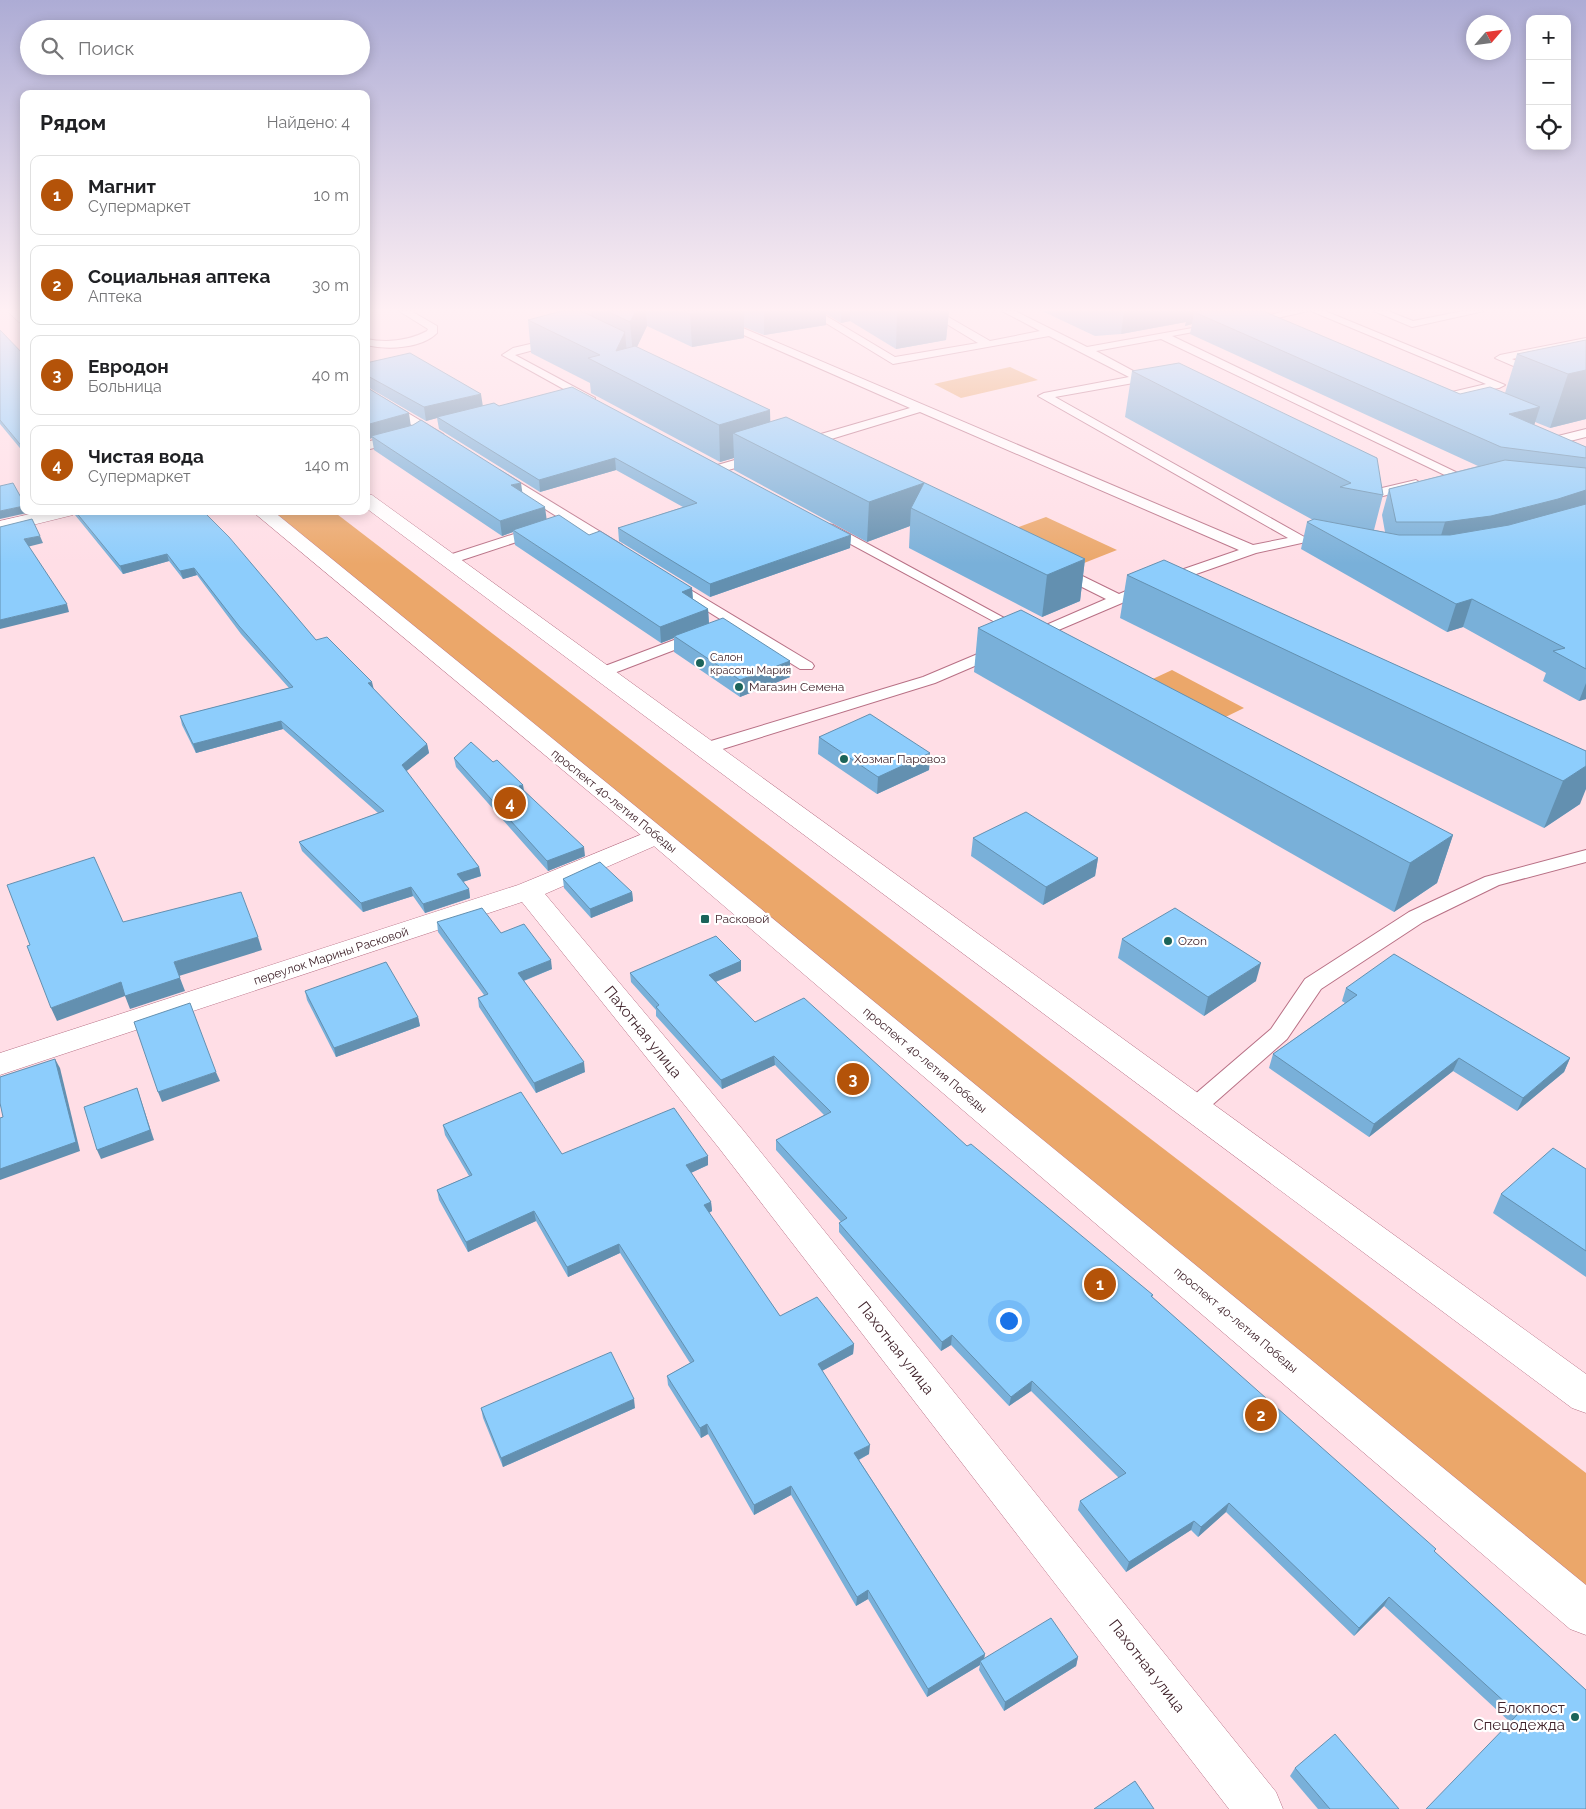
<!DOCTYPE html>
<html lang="ru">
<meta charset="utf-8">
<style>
:root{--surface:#fff;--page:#f6f6f6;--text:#202124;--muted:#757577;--line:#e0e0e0;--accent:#b45309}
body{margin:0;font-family:Raleway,sans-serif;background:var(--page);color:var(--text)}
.controls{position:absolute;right:15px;top:15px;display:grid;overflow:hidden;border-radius:10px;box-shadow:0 2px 12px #0003}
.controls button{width:45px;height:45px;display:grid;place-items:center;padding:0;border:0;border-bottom:1px solid var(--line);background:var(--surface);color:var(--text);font:25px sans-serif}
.compass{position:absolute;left:1466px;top:15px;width:45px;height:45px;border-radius:50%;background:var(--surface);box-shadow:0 2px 12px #0003;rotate:62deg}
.you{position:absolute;left:1008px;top:1320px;width:18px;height:18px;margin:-12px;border:4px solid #fff;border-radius:50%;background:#1a73e8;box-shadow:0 0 0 8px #1a73e833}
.badge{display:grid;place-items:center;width:32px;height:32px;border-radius:50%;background:var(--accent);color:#fff;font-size:16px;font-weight:700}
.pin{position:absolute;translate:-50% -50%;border:2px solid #fff;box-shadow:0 1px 5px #0006}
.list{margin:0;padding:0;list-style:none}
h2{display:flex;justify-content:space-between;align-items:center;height:65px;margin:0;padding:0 20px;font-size:21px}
h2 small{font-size:16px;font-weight:400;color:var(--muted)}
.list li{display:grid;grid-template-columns:32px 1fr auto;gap:15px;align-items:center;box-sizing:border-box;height:80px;margin:0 10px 10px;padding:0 10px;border:1px solid var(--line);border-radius:10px}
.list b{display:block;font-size:19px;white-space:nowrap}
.list p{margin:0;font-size:16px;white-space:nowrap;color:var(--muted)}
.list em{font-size:16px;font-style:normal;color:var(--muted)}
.icon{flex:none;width:28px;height:28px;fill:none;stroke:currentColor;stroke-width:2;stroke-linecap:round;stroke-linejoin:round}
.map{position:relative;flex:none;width:1586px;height:1809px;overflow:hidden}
.search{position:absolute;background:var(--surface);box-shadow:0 2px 12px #0003;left:20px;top:20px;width:350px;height:55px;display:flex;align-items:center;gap:12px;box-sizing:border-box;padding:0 18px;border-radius:28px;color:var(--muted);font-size:19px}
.panel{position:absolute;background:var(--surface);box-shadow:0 2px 12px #0003;left:20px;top:90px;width:350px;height:425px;border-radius:10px}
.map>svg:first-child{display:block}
.green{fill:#eba76a}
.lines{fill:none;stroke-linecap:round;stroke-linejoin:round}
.lane-casing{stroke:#b87085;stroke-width:2}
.street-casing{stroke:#b87085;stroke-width:1}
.secondary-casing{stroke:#b87085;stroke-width:1}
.lane{fill:#fff;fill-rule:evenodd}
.street{fill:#fff;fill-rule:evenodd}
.secondary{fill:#fff;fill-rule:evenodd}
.wall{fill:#79b0d9}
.shaded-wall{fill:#6390b0}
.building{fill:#8dcdfc;stroke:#6390b0}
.poi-dot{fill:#1b645a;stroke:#fff;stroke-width:2}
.labels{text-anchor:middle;stroke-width:4.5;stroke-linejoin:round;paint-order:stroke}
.far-poi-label{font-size:11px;fill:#41242c;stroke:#fff;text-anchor:start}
.poi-label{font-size:12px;fill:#41242c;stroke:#fff;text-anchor:start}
.street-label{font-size:12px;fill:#41242c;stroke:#fff}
.near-street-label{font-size:15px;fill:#41242c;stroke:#fff}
.near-poi-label{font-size:15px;fill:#41242c;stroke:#fff;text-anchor:end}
</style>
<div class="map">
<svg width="1586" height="1809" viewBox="0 0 1586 1809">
<rect width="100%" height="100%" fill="#ffdee6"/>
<g class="green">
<polygon points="1010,367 1038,380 961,398 934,384"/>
<polygon points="272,511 333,511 1586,1473 1586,1597"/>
<polygon points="1046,517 1117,550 1079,565 1008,531"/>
<polygon points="1172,670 1244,708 1201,729 1129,690"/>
</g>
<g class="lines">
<defs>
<g id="lane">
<path d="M399,311H411L437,326V333C421,349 387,350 366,345V339C387,343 408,341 427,331L428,329Z"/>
<polygon points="689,311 703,311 1253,545 1288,538 1038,396 1044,393 1129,377 1049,336 893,364 806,311 818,311 895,357 978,343 925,311 938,311 990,341 1040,331 1002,311 1015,311 1087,347 1220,323 1220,327 1172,336 1462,475 1461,478 1451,478 1161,339 1096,351 1150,380 1144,383 1139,382 1055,397 1308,539 1306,542 1256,553 1162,586 1028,643 1023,641 1021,636 821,528 828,524 833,525 1030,632 1106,599 1054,573 1052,570 1054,567 1064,567 1119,594 1152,580 1239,550 920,412 805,447 797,447 795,444 797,441 910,408"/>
<polygon points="1284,311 1308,311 1273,319 1268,316"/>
<polygon points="1311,311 1325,311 1505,385 1499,388 1452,396 1452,392 1486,384"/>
<polygon points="1374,311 1388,311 1413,321 1463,311 1484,311 1412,327"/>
<polygon points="556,338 560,339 560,343 515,355 595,398 595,402 587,402 502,355 513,348"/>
<polygon points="1586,338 1586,344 1512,359 1543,372 1545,374 1539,377 1495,358 1500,355"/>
<polygon points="366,388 443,434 445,437 439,441 435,440 366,396"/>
<polygon points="1586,429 1586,437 1562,443 1556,439 1558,436"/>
<polygon points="398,434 404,438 402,441 366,450 366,442"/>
<polygon points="759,453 765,457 763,460 718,473 712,469 714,466"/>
<polygon points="499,470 622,545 624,548 622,551 612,551 494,477 493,474 494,471"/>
<polygon points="1416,480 1422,484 1421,487 1370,499 1363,495 1365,492"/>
<polygon points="539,526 546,530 544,533 456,562 446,562 444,559 446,556"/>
<polygon points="669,577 812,663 814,666 812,669 800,669 664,584 662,581"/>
<polygon points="698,631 706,636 703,639 609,675 603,677 595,672 597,669"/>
<polygon points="999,645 1005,647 1007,650 1005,653 935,683 713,752 701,752 698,748 701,744 923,677"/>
<polygon points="1586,850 1586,862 1499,885 1423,922 1321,989 1287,1039 1203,1113 1195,1116 1187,1113 1183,1107 1187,1101 1271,1029 1305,979 1409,912 1485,877"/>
</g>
<g id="street">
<polygon points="43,511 76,511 73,515 0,533 0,521"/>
<polygon points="657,828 666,831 670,836 666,841 545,894 743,1130 1276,1792 1283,1809 1229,1809 719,1148 522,902 0,1075 0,1053 518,885"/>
</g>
<g id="secondary">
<polygon points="7,311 23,311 24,323 19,322"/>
<polygon points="366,494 372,495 1586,1374 1586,1413 1572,1408 366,508"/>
<polygon points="252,511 273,511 666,831 1586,1585 1586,1635 1570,1629 648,841"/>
</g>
</defs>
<use href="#lane" class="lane-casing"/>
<use href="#street" class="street-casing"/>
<use href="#secondary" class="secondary-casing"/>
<use href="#lane" class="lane"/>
<use href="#street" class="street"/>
<use href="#secondary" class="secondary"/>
</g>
<g class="wall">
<polygon points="557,311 949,311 946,340 896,349 850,321 841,323 826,314 826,325 764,335 744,327 744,338 692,347 647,326 637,347 770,422 1085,559 1080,601 1042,617 909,548 910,526 867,542 734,470 734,458 720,462 591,393 590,383 531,353 528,320 559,312"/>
<polygon points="1042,311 1263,311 1460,394 1505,393 1517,354 1586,340 1586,419 1550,428 1535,422 1534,425 1586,447 1586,699 1579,701 1543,681 1546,673 1463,627 1447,632 1301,549 1307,522 1313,520 1125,417 1132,371 1383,495 1374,530 1385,532 1382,515 1389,489 1478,466 1190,334 1192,324 1185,326 1186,322 1121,334 1095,336"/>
<polygon points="0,330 24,355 24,453 0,424"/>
<polygon points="366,363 483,406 499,406 851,535 850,548 710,597 619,541 618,528 683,507 616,470 540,492 439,429 437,418 426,421 366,386"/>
<polygon points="366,387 411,426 522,492 546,519 589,535 692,588 693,599 708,609 709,623 790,661 790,677 740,697 674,652 674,638 661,643 515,545 513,532 502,536 374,450 372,438 366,440"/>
<polygon points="74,511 203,511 316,640 374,689 427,744 429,753 406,771 479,867 481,876 463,882 469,889 470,898 425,913 413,896 363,912 302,851 299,842 378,813 283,729 196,753 182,725 180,716 289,688 241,634 197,575 183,579 169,561 123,574 75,515"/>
<polygon points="1127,575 1586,751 1580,804 1544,828 1120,618"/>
<polygon points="978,628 1453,835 1437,883 1394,912 974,672"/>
<polygon points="819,737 930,753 929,770 877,794 818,754"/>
<polygon points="454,758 493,762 523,785 524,791 585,856 548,871 456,767"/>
<polygon points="973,838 1098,858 1095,876 1043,905 971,856"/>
<polygon points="563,879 632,892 633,901 591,918 564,888"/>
<polygon points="437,922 501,933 552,969 524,981 585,1072 536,1093 479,1007 478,998 484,995 438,932"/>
<polygon points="1122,939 1256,981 1204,1016 1118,958"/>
<polygon points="741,961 741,971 716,982 755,1022 967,1146 1153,1295 1152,1297 1434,1551 1586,1690 1510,1722 1384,1606 1354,1636 1226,1512 1198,1537 1191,1530 1126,1572 1078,1510 1080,1501 1119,1478 1031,1391 1009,1406 951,1345 941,1351 839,1232 839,1223 841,1222 776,1150 776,1140 824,1115 775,1065 722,1089 656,1016 656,1010 631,982 630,973"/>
<polygon points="1346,988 1570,1058 1564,1072 1517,1111 1453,1071 1369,1137 1269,1068 1273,1054 1345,1003 1342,1001"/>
<polygon points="305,991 418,1017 420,1026 336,1057 307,1000"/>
<polygon points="443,1125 562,1154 708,1165 691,1173 711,1202 712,1211 709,1213 780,1316 854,1344 853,1354 822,1371 869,1454 859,1460 985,1654 984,1659 1078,1657 1076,1666 1004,1711 979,1670 980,1665 927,1697 868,1599 856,1606 791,1495 754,1515 708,1434 701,1438 668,1385 667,1376 690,1363 620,1253 568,1277 536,1221 468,1252 439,1200 437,1190 469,1176 445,1135"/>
<polygon points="1586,1169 1586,1277 1493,1213 1501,1194"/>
<polygon points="481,1408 635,1408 503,1467 483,1418"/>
<polygon points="1295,1768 1399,1809 1318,1809 1290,1776"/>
</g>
<g class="shaded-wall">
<polygon points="608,311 646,311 647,326 633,355 630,322"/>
<polygon points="708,311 744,311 744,338 692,347 690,314"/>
<polygon points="764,311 826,311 826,325 764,335"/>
<polygon points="841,311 850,311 850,321 841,323"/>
<polygon points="897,311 949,311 946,340 896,349"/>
<polygon points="1124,311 1225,311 1194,312 1192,324 1185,326 1186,322 1121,334"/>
<polygon points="625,332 628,366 616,351"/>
<polygon points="1586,370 1586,419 1550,428 1568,374"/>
<polygon points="481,394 483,407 437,417 437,418 426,421 424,407"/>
<polygon points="1540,407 1532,432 1509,414"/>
<polygon points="770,410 771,447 733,433 734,458 720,462 719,425"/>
<polygon points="409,413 411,427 371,436 372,438 366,440 366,425"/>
<polygon points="615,458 616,470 540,492 539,480"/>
<polygon points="521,483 523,497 511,485"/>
<polygon points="924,483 911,508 910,526 867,542 869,502"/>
<polygon points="1586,490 1586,511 1437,549 1445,522"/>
<polygon points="24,506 24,511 27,511 27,513 0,519 0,511"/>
<polygon points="545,507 547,522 513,530 513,532 502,536 500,521"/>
<polygon points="851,535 850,548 710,597 710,584"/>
<polygon points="40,536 43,543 27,547 24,539"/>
<polygon points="167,554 169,561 123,574 120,566"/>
<polygon points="1085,559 1080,601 1042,617 1047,575"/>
<polygon points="194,568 197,575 183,579 180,571"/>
<polygon points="692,588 693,604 682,592"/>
<polygon points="1472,599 1463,627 1447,632 1456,604"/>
<polygon points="67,604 69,612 0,629 0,620"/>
<polygon points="708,609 709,625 674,636 674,638 661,643 660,627"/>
<polygon points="790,661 790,677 740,697 740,680"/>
<polygon points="372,682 374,690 368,683"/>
<polygon points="1586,683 1586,699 1579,701"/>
<polygon points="281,721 283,729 196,753 193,744"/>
<polygon points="427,744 429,753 403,774 402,765"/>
<polygon points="930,753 929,770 877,794 878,777"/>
<polygon points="1586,766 1586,789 1580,804 1544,828 1563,781"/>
<polygon points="523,785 524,794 519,786"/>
<polygon points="1453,835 1437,883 1394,912 1410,863"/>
<polygon points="584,847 585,856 548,871 547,861"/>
<polygon points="1098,858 1095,876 1043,905 1046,887"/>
<polygon points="479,867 481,876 459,883 457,874"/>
<polygon points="411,887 413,896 363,912 361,903"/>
<polygon points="469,889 470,898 425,913 423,904"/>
<polygon points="632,892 633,901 591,918 590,909"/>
<polygon points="258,937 262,950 179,976 174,962"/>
<polygon points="551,960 552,969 520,982 518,973"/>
<polygon points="741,961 741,971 710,984 709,975"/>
<polygon points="1261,963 1256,981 1204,1016 1208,997"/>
<polygon points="180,978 185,991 130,1009 125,996 57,1021 51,1008 121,982"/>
<polygon points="418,1017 420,1026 336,1057 334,1048"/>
<polygon points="774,1056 775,1065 722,1089 721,1080"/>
<polygon points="1459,1058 1453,1071 1369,1137 1374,1124"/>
<polygon points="1570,1058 1564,1072 1517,1111 1523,1098"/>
<polygon points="55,1059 60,1068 80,1151 0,1180 0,1169"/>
<polygon points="584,1062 585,1072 536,1093 534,1083"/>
<polygon points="216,1072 220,1081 162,1102 158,1092"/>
<polygon points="137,1088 154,1140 101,1159 97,1150"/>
<polygon points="708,1156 708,1165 686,1175 686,1165"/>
<polygon points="711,1202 712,1211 704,1215 704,1205"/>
<polygon points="534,1211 536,1221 468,1252 466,1242"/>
<polygon points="619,1244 620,1253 568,1277 567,1267"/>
<polygon points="952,1335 951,1345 941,1351 942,1342"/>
<polygon points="854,1344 853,1354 818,1373 818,1364"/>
<polygon points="1032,1381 1031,1391 1009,1406 1011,1397"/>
<polygon points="634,1399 635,1408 503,1467 501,1458"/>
<polygon points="707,1424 708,1434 701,1438 700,1428"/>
<polygon points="870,1445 869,1454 854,1462 854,1453"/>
<polygon points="791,1486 791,1495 754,1515 754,1505"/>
<polygon points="1229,1503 1226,1512 1198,1537 1201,1527"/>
<polygon points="1194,1521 1191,1530 1126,1572 1129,1562"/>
<polygon points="868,1590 868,1599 856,1606 857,1597"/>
<polygon points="1389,1597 1384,1606 1354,1636 1359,1628"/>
<polygon points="985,1654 983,1663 980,1661 980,1665 927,1697 928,1689"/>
<polygon points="1078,1657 1076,1666 1004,1711 1005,1702"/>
</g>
<g class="building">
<polygon points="562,311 581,311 625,332 616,351 635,346 770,410 719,425 588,358 600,355 528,320"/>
<polygon points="581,311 592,311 593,315 590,315"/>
<polygon points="607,311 636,311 630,322"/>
<polygon points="684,311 708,311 690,314"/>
<polygon points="1200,311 1263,311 1460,394 1490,387 1540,407 1509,414 1586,447 1586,458 1501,447 1194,312"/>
<polygon points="0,330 24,355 24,449 0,420"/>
<polygon points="1586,340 1586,370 1568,374 1517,354"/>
<polygon points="410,353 481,394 424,407 366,375 366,363"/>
<polygon points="1179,363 1377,458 1383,495 1340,487 1351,483 1132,371"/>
<polygon points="366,387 409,413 366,425"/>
<polygon points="572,387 851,535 710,584 618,528 697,503 615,458 539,480 437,417 494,403 499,406"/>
<polygon points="786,417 1085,559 1047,575 911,508 924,483 869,502 733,433"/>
<polygon points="421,420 521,483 511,485 545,507 500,521 371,436 413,425"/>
<polygon points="1505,460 1586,468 1586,490 1558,499 1491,516 1445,522 1396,522 1389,489"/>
<polygon points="13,483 24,503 24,506 0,511 0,486"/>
<polygon points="1586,504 1586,669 1553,651 1565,648 1472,599 1456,604 1307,522 1314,519 1399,535 1450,535 1509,525"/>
<polygon points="75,511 203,511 229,537 316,640 327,637 372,682 368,683 427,744 402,765 479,867 457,874 469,889 423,904 411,887 361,903 299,842 384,811 281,721 193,744 180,716 293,687 239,626 194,568 180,571 167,554 120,566"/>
<polygon points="559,515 589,535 600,531 692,588 682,592 708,609 660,627 513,530"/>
<polygon points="32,519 40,536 24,539 67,604 0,620 0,527"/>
<polygon points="1164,560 1586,751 1586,766 1563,781 1127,575"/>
<polygon points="1021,610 1453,835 1410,863 978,628"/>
<polygon points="723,618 790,661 740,680 674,636"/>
<polygon points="870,714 930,753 878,777 819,737"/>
<polygon points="471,742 493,762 497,760 523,785 519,786 584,847 547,861 454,758"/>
<polygon points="1026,812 1098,858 1046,887 973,838"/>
<polygon points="94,857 123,922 241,892 258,937 174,962 180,978 125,996 121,982 51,1008 27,946 30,945 7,885"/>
<polygon points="600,862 632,892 590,909 563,879"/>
<polygon points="482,908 501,933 524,924 551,960 518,973 584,1062 534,1083 478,998 488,994 437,922"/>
<polygon points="1175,908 1261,963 1208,997 1122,939"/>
<polygon points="716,936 741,961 709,975 755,1022 804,998 967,1146 971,1144 1153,1295 1151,1296 1436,1549 1434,1551 1586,1690 1586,1809 1426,1809 1518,1714 1389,1597 1359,1628 1229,1503 1201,1527 1194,1521 1129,1562 1080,1501 1126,1473 1032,1381 1011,1397 952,1335 942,1342 839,1223 847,1218 776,1140 831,1112 774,1056 721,1080 656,1007 659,1005 630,973"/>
<polygon points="1394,954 1570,1058 1523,1098 1459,1058 1374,1124 1273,1054 1357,995 1346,988"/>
<polygon points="386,962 418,1017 334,1048 305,991"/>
<polygon points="190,1003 216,1072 158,1092 134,1022"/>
<polygon points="55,1059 76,1142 0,1169 0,1118 3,1117 0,1103 0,1077"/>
<polygon points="137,1088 150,1130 97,1150 84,1107"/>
<polygon points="521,1092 562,1154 674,1108 708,1156 686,1165 711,1202 704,1205 780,1316 817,1297 854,1344 818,1364 870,1445 854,1453 985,1654 928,1689 868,1590 857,1597 791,1486 754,1505 707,1424 700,1428 667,1376 694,1361 619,1244 567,1267 534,1211 466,1242 437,1190 472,1175 443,1125"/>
<polygon points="1553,1148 1586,1169 1586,1251 1501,1194"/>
<polygon points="611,1352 634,1399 501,1458 481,1408"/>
<polygon points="1051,1618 1078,1657 1005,1702 980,1661"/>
<polygon points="1335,1734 1399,1809 1330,1809 1295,1768"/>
<polygon points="1135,1781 1154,1809 1094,1809"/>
</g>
<linearGradient id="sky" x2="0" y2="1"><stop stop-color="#adacd5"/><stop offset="0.55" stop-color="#fff0f4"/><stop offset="1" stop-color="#fff0f4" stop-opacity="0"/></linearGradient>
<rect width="1586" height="564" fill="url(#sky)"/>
<g class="poi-dot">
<circle cx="700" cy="663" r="5"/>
<circle cx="739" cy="687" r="5"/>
<circle cx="844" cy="759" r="5"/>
<rect x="700" y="914" width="10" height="10" rx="2.5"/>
<circle cx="1168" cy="941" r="5"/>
<circle cx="1575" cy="1717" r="5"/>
</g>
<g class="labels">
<g class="far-poi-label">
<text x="710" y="661">Салон<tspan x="710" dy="13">красоты Мария</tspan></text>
</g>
<g class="poi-label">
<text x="749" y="691">Магазин Семена</text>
<text x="854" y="763">Хозмаг Паровоз</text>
<text x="715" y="923">Расковой</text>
<text x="1178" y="945">Ozon</text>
</g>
<g class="street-label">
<text transform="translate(614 801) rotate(39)" y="4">проспект 40-летия Победы</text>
<text transform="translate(331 956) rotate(-18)" y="4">переулок Марины Расковой</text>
<text transform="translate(925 1060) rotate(40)" y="4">проспект 40-летия Победы</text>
<text transform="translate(1236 1320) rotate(40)" y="4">проспект 40-летия Победы</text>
</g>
<g class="near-street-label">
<text transform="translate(643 1032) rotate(51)" y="5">Пахотная улица</text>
<text transform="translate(896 1348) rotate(52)" y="5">Пахотная улица</text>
<text transform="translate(1147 1666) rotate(52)" y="5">Пахотная улица</text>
</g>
<g class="near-poi-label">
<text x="1565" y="1713">Блокпост<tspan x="1565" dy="17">Спецодежда</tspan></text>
</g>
</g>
</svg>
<div class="controls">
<button>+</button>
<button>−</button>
<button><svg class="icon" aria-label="locate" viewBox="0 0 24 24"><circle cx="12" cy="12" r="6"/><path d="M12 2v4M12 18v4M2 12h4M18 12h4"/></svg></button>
</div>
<svg class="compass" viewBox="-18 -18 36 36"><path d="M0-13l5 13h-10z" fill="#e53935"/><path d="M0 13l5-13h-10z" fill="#757577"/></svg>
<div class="you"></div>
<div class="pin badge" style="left:1100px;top:1284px">1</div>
<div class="pin badge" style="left:1261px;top:1415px">2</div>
<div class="pin badge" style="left:853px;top:1079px">3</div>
<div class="pin badge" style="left:510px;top:803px">4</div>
<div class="search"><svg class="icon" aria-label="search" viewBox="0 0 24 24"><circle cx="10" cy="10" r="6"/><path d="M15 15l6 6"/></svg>Поиск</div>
<section class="panel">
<h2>Рядом<small>Найдено: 4</small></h2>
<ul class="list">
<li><span class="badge">1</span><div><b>Магнит</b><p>Супермаркет</p></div><em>10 m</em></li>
<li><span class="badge">2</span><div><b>Социальная аптека</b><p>Аптека</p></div><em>30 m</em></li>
<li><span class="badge">3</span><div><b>Евродон</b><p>Больница</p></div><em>40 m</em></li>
<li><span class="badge">4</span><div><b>Чистая вода</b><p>Супермаркет</p></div><em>140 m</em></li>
</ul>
</section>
</div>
